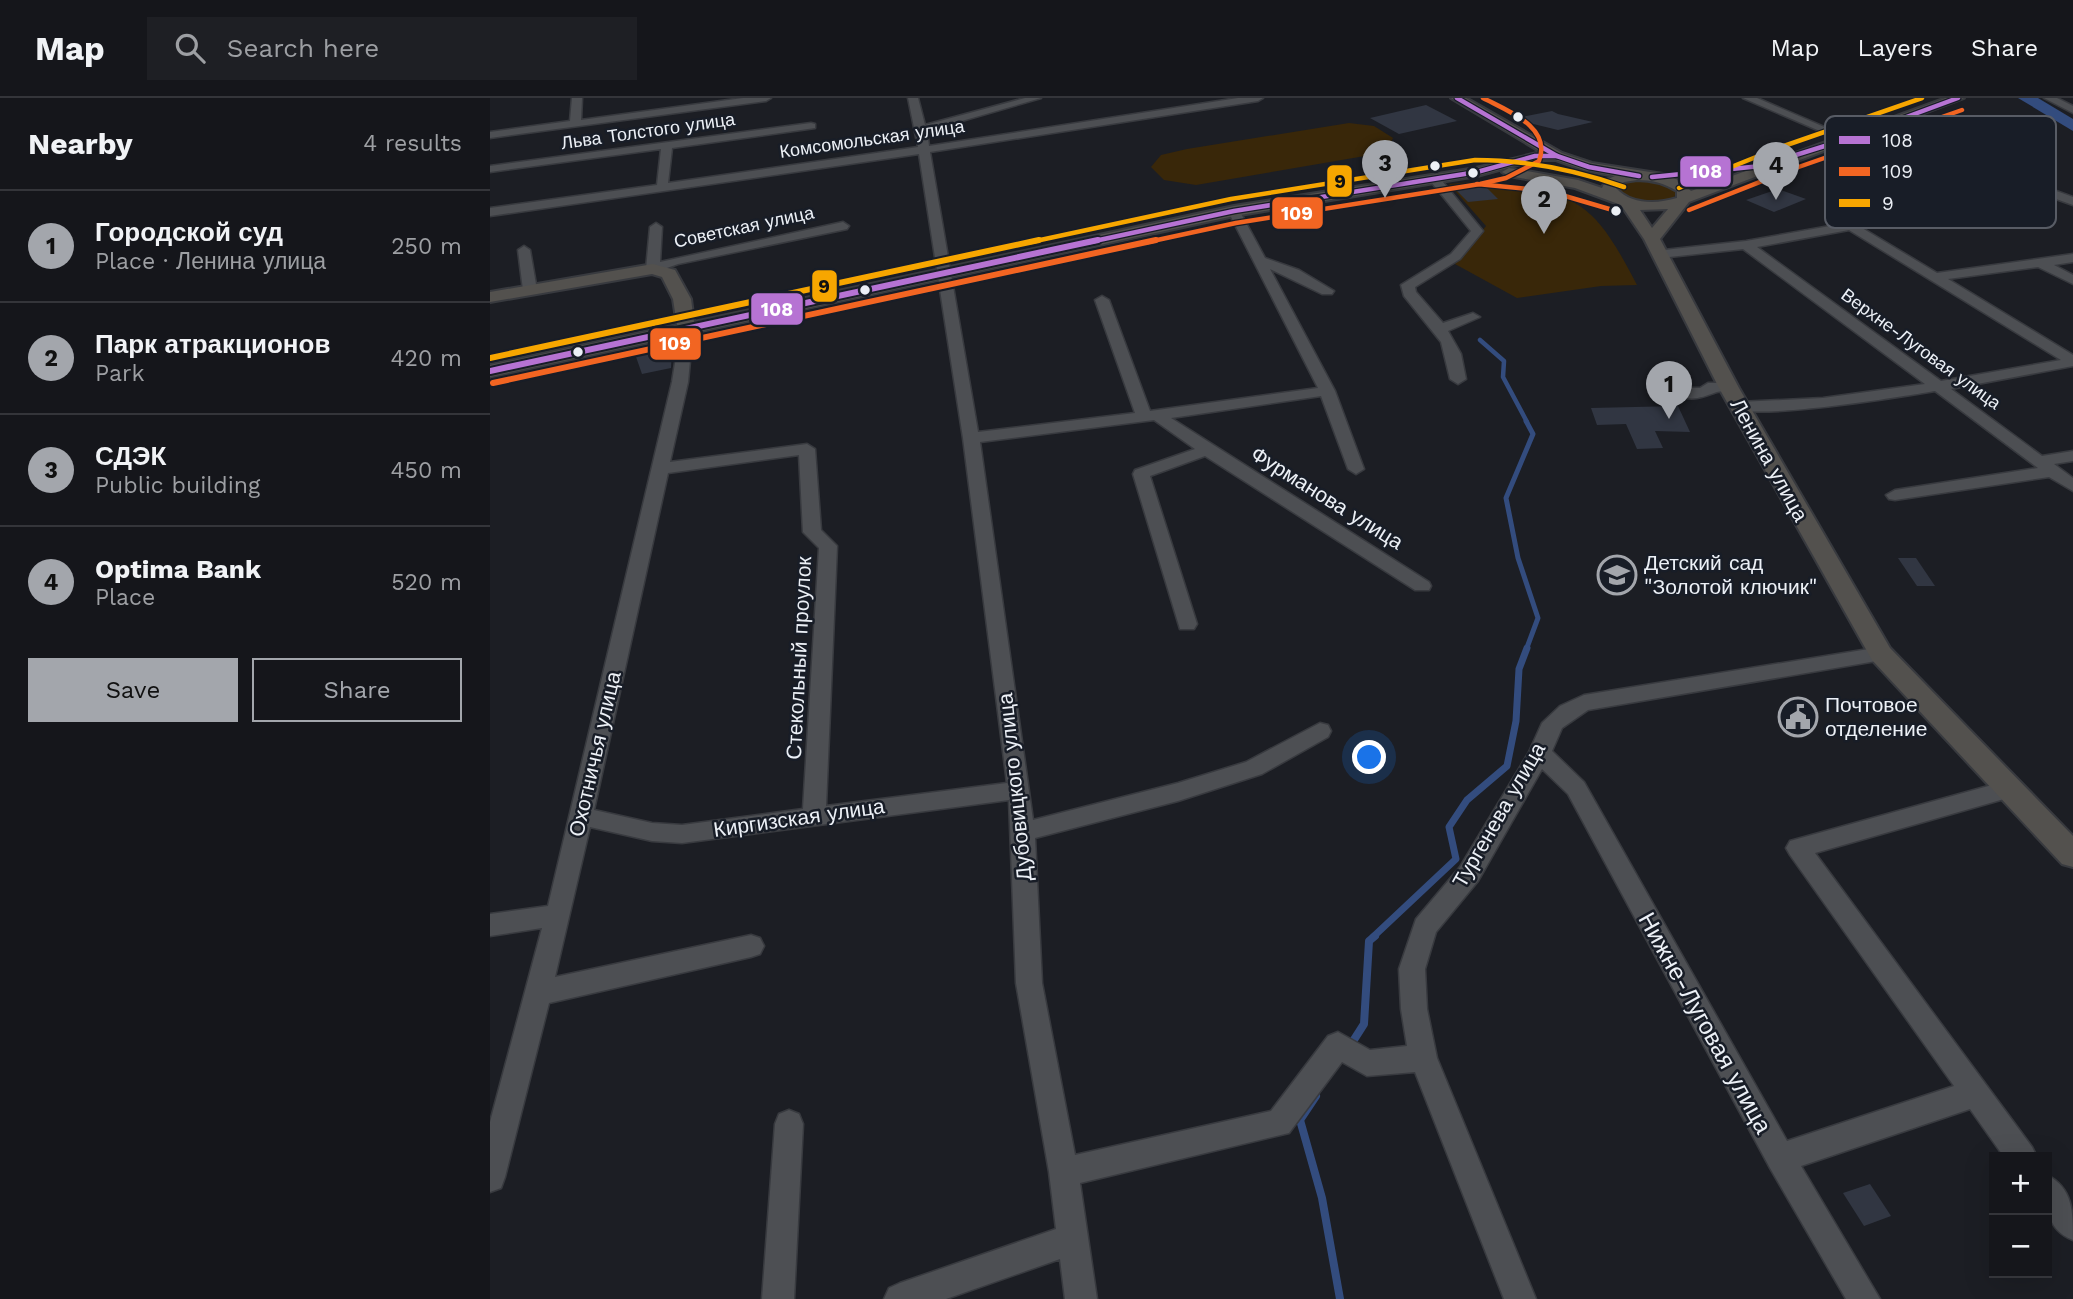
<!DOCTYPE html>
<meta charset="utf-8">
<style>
:root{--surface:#15161b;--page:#1e1f24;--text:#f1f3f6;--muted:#9d9fa3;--line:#34353a;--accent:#a3a6ac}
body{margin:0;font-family:"Work Sans",sans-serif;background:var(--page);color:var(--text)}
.controls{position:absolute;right:21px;bottom:21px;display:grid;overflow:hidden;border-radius:0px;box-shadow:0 7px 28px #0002}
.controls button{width:63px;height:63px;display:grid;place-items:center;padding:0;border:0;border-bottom:2px solid var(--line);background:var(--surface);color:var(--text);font:35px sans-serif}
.you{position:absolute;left:880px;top:660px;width:24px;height:24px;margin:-18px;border:5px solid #fff;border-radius:50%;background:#1a73e8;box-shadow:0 0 0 10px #1a73e833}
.badge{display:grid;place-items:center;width:46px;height:46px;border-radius:50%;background:var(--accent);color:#111;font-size:23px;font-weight:700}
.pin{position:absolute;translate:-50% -58px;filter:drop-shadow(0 2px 4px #0008)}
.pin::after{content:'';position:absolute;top:37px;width:24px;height:21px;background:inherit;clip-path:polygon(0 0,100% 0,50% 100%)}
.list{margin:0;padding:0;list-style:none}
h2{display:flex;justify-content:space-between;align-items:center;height:91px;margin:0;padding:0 28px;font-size:30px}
h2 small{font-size:23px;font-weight:400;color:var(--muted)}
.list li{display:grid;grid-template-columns:46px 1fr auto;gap:21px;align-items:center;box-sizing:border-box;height:112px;padding:0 28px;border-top:2px solid var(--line)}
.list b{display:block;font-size:26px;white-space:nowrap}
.list p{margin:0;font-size:23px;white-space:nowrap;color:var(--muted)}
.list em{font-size:23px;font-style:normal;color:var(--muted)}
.actions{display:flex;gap:14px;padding:21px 28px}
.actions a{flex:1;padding:16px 0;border:2px solid var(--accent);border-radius:0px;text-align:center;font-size:24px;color:var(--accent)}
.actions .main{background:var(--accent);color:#111}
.icon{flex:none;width:38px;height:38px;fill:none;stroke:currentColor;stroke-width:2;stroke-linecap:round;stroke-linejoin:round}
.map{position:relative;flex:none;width:1583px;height:1201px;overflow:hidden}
header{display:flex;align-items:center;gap:42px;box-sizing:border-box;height:98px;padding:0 35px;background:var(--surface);border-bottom:2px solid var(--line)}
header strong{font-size:33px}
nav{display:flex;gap:38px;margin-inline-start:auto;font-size:24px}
.search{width:490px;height:63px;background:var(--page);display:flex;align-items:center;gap:18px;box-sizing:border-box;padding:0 24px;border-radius:0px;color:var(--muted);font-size:26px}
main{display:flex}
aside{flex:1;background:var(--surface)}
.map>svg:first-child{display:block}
.green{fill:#392709}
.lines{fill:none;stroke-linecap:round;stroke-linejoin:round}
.stream-far3{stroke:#334c7e;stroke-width:4.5}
.stream-far2{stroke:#334c7e;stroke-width:5}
.stream-far1{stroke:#334c7e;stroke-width:7}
.stream{stroke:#334c7e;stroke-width:8}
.river{fill:#334c7e;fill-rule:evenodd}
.building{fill:#313642}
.minor-casing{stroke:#383a3f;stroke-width:3}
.major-casing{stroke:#383a3f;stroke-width:4}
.minor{fill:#4d4f53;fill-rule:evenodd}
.major{fill:#53514e;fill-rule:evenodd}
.bus-1-far1-casing{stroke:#181d27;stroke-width:7}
.bus-1-casing{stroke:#181d27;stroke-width:10}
.bus-2-far1-casing{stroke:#181d27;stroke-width:7}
.bus-2-casing{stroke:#181d27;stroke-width:10}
.bus-3-far1-casing{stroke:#181d27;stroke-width:7}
.bus-3-casing{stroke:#181d27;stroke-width:10}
.bus-1-far1{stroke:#b673d3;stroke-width:4.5}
.bus-1{stroke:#b673d3;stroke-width:6}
.bus-2-far1{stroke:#f26522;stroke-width:4.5}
.bus-2{stroke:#f26522;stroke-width:6}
.bus-3-far1{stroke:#f7a600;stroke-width:4.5}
.bus-3{stroke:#f7a600;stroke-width:6}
.bus-dot{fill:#ecf0f6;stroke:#181d27;stroke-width:2.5}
.labels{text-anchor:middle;stroke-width:5;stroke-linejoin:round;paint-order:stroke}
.far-street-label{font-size:18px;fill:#ecf0f6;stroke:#181d27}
.street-label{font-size:21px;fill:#ecf0f6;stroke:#181d27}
.poi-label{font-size:21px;fill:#ecf0f6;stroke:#181d27;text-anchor:start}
.near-street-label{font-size:24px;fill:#ecf0f6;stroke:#181d27}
.key{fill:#181d27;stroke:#585c65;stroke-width:2}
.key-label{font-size:19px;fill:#ecf0f6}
.line-badge{stroke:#181d27;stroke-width:2.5}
.badge-label{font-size:19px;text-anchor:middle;font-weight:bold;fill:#fff}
.pale-badge-label{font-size:19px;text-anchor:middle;font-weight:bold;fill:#111}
</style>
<header>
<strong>Map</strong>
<div class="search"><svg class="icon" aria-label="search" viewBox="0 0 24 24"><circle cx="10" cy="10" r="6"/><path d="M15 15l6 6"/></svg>Search here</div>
<nav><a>Map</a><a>Layers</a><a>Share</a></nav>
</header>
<main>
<aside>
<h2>Nearby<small>4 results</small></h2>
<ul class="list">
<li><span class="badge">1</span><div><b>Городской суд</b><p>Place · Ленина улица</p></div><em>250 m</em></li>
<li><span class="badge">2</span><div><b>Парк атракционов</b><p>Park</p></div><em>420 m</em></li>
<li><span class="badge">3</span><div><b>СДЭК</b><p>Public building</p></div><em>450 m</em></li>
<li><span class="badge">4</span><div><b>Optima Bank</b><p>Place</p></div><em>520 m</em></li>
</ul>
<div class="actions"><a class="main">Save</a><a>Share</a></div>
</aside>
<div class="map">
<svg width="1583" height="1201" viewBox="0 0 1583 1201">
<rect width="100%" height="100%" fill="#1c1e24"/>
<g class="green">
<polygon points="859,25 884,28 903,40 898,50 875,58 706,87 674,82 661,69 671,57 697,51"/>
<path d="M1142,82C1157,81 1177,82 1187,95C1177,112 1142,104 1129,93V88Z"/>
<path d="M991,83C1087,97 1101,98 1147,187L1111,188L1027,200L965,166L996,128L959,86Z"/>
</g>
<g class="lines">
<polyline class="stream-far3" points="990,242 1014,263 1013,279 1037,324"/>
<polyline class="stream-far2" points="1036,323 1043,336 1016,400 1028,460 1048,520 1036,552"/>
<polyline class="stream-far1" points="883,839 966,761 959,729 977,702 1017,668 1026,623 1029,571 1037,550"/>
<g class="stream">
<polyline points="860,948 874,926 879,843 885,838"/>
<polyline points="826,998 810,1022 832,1100 850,1201"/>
</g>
<polygon class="river" points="1528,0 1548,0 1583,21 1583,33"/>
</g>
<g class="building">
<polygon points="936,7 967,23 909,36 880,20"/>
<polygon points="1062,13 1068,16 1103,24 1068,32 1022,21"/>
<polygon points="991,84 1008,101 978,104 962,88"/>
<polygon points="1288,91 1316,101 1284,114 1256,102"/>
<polygon points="182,249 181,270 152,276 145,256"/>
<polygon points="1188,308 1200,334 1165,333 1173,350 1147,351 1136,326 1107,327 1101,310"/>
<polygon points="1408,460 1426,460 1445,488 1427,488"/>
<polygon points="1380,1086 1401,1118 1374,1128 1353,1095"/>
</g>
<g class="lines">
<defs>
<g id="minor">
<polygon points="82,0 92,0 91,22 253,0 281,0 276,3 0,40 0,34 80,23"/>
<path d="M418,0H428L435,27L535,0H551L437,33L439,48L748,0H773L768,3L440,54L488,334L645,315L605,202L612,198L619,202L660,313L828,290L738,113L748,110L775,160L809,172L844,193L842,196H832L780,171L845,293L874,371L866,376L858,371L831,298L681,320L939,484L941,488L939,492H925L715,358L660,378L707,526L704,531H690L643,376L645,372L705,351L664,322L490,344L543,722L688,685L756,664L830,625L838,627L841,633L838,639L772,676L688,703L545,740L552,885L585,1057L781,1013L838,938L848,934L880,952L917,948L911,911L909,871L926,821L970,769L1039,654L1052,625L1070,608L1094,597L1391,549L1398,551L1401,556L1398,561L1098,612L1072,630L1062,653L1094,684L1297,1043L1464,988L1300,757L1296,750L1300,743L1520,682L1528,685L1531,691L1528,697L1325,755L1542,1049L1547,1059H1514L1480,1011L1311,1068L1390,1201H1356L1280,1070L1078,696L1052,671L988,783L946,834L935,871L937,911L947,960L1046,1201H1014L925,974L877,978L852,964L799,1035L590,1085L607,1201H575L570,1161L456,1201H394L399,1190L410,1185L566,1131L559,1074L526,885L519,702L192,745L162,743L100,729L65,879L261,837L270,840L274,848L270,856L261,859L59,905L15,1079L11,1090L0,1094V1024L52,830L0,838V816L58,808L182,284L191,227L196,226L203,230L198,284L180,364L317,346L325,351L331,432L347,448L336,708L517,685L473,340L429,56L0,118V110L167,87L171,51L0,74V68L321,25L325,26V30L182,50L178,85L428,49ZM309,357L313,434L329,450L313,711L192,727L162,725L104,712L178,375Z"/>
<polygon points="1253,0 1267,0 1362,41 1353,43"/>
<polygon points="1554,0 1567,0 1583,8 1583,15"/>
<path d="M1391,25L1435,40L1445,49L1583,99V107L1555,97L1372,130L1447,175L1583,156V164L1564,167L1583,177V186L1548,169L1458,181L1583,257V268L1461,291L1552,358L1583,353V363L1564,366L1583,380V393L1559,379L1405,402L1399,401L1396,397L1405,392L1548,370L1445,293C1416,298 1257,324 1241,309L1249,304L1333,300L1435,286L1253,151L1170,160L1164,156L1165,153L1256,143L1542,92L1437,53L1427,44L1387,30L1386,28ZM1359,132L1571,262L1451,283L1267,149Z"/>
<polygon points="944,77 948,78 993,133 970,161 925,189 926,194 953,225 983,215 990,219 958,233 971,256 976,281 968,286 960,281 951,244 914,198 911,187 961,156 981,133 938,80"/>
<polygon points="353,124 359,128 357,131 188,166 163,175 156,171 160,129 166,125 172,129 170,164"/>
<polygon points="34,148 40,152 47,192 40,196 33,192 28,152"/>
<path d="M1218,285H1239L1247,290C1239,297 1233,291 1224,295C1213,299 1198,305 1186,295L1194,290H1210Z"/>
<polygon points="299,1012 309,1016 313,1026 304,1201 272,1201 285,1026 289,1016"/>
<path d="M1557,1077C1583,1090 1583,1114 1583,1142C1554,1131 1556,1104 1557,1077Z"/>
</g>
<path id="major" d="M961,0H976L1072,55L1102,65L1173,76L1191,83L1201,93L1456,0H1474L1199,104L1170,141L1249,290L1400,550L1583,738V769L1572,766L1382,562L1229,290L1154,141L1131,107L1085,90L1019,78L1012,74L1019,70L1088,82L1112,90L1116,82L1125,78L1094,72L1066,62H1046L987,78L744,118L0,279V267L187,227L183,201L172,179L162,176L0,204V194L163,166L185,172L201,201L204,224L744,108L986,70L1051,54ZM1147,82C1162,82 1174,85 1187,93V100C1167,106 1141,107 1126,90L1134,84ZM1178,111L1162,130L1150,112Z"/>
</defs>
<use href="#minor" class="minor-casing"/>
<use href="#major" class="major-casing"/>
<use href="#minor" class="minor"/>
<use href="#major" class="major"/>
<defs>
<g id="bus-1-far1">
<polyline points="967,0 1067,58"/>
<polyline points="1162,79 1271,68 1357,41 1468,0"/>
<polyline points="600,144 744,113 987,74 1045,58 1067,58 1099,69 1149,78"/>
</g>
<polyline id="bus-1" points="0,273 608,142"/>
<g id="bus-2-far1">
<polyline points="987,86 1058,93 1126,113"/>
<polyline points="1199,112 1300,72 1472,12"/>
<path d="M658,144L746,125L990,86L1016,80L1049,63C1062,29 1018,13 993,0"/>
</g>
<polyline id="bus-2" points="3,285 666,142"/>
<g id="bus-3-far1">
<polyline points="1189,90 1291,49 1432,0"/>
<path d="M541,144L741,101L985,62C1037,62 1085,72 1134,89"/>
</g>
<polyline id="bus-3" points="0,260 549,142"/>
</defs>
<use href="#bus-1-far1" class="bus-1-far1-casing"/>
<use href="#bus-1" class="bus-1-casing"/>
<use href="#bus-2-far1" class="bus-2-far1-casing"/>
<use href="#bus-2" class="bus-2-casing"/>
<use href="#bus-3-far1" class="bus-3-far1-casing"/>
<use href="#bus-3" class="bus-3-casing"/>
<use href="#bus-1-far1" class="bus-1-far1"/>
<use href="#bus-1" class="bus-1"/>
<use href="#bus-2-far1" class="bus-2-far1"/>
<use href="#bus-2" class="bus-2"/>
<use href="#bus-3-far1" class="bus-3-far1"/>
<use href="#bus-3" class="bus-3"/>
</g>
<defs>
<symbol id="school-ring" viewBox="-11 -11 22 22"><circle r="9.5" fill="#181d27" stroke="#a3a6ac" stroke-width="1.5"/><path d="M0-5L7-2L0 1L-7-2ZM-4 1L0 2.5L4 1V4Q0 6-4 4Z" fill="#a3a6ac"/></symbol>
<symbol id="civic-ring" viewBox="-11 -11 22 22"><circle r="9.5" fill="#181d27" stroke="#a3a6ac" stroke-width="1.5"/><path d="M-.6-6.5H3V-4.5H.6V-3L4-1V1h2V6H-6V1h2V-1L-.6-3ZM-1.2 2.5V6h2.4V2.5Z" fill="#a3a6ac"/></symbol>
</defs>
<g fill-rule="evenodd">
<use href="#school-ring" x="1105" y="455" width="44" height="44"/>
<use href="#civic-ring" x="1286" y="597" width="44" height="44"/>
</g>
<g class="bus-dot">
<circle cx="1028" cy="19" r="6"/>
<circle cx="945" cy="68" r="6"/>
<circle cx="983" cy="75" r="6"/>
<circle cx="1126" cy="113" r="6"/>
<circle cx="375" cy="192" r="6"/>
<circle cx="88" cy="254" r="6"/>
</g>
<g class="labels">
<g class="far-street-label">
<text transform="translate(158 33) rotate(-8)" y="6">Льва Толстого улица</text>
<text transform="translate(382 41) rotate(-8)" y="6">Комсомольская улица</text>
<text transform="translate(254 129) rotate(-12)" y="6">Советская улица</text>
<text transform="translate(1431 251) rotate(36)" y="6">Верхне-Луговая улица</text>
</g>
<g class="street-label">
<text transform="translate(1279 362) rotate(61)" y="7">Ленина улица</text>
<text transform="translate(837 400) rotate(32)" y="7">Фурманова улица</text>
<text transform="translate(309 560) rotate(-87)" y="7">Стекольный проулок</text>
<text transform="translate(105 656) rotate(-77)" y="7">Охотничья улица</text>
<text transform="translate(525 689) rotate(-96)" y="7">Дубовицкого улица</text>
<text transform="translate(1009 717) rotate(-60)" y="7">Тургенева улица</text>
<text transform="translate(309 720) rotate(-8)" y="7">Киргизская улица</text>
</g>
<g class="poi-label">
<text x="1154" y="472">Детский сад<tspan x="1154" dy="24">"Золотой ключик"</tspan></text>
<text x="1335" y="614">Почтовое<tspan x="1335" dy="24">отделение</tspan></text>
</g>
<g class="near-street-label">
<text transform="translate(1215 925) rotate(61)" y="8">Нижне-Луговая улица</text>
</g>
</g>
<rect x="1335" y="18" width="231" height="112" rx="10" class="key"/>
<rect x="1349" y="38" width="31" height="8" fill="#b673d3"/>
<rect x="1349" y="69" width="31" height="9" fill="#f26522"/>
<rect x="1349" y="101" width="31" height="8" fill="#f7a600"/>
<g class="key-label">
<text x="1392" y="49">108</text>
<text x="1392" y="80">109</text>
<text x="1392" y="112">9</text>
</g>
<g class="line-badge">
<rect x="1189" y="57" width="53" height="33" rx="7" fill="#b673d3"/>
<rect x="836" y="66" width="27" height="34" rx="7" fill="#f7a600"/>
<rect x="781" y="98" width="53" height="34" rx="7" fill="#f26522"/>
<rect x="321" y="171" width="27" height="34" rx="7" fill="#f7a600"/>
<rect x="260" y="194" width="54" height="34" rx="7" fill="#b673d3"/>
<rect x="159" y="229" width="53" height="34" rx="7" fill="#f26522"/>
</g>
<g class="badge-label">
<text x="1216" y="80">108</text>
<text x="807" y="122">109</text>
<text x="287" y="218">108</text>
<text x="185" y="252">109</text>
</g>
<g class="pale-badge-label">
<text x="850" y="90">9</text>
<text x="334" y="195">9</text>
</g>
</svg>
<div class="controls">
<button>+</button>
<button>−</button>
</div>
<div class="you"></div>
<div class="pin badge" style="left:1179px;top:321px">1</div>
<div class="pin badge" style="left:1054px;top:136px">2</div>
<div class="pin badge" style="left:895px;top:100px">3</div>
<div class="pin badge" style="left:1286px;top:102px">4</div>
</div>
</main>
